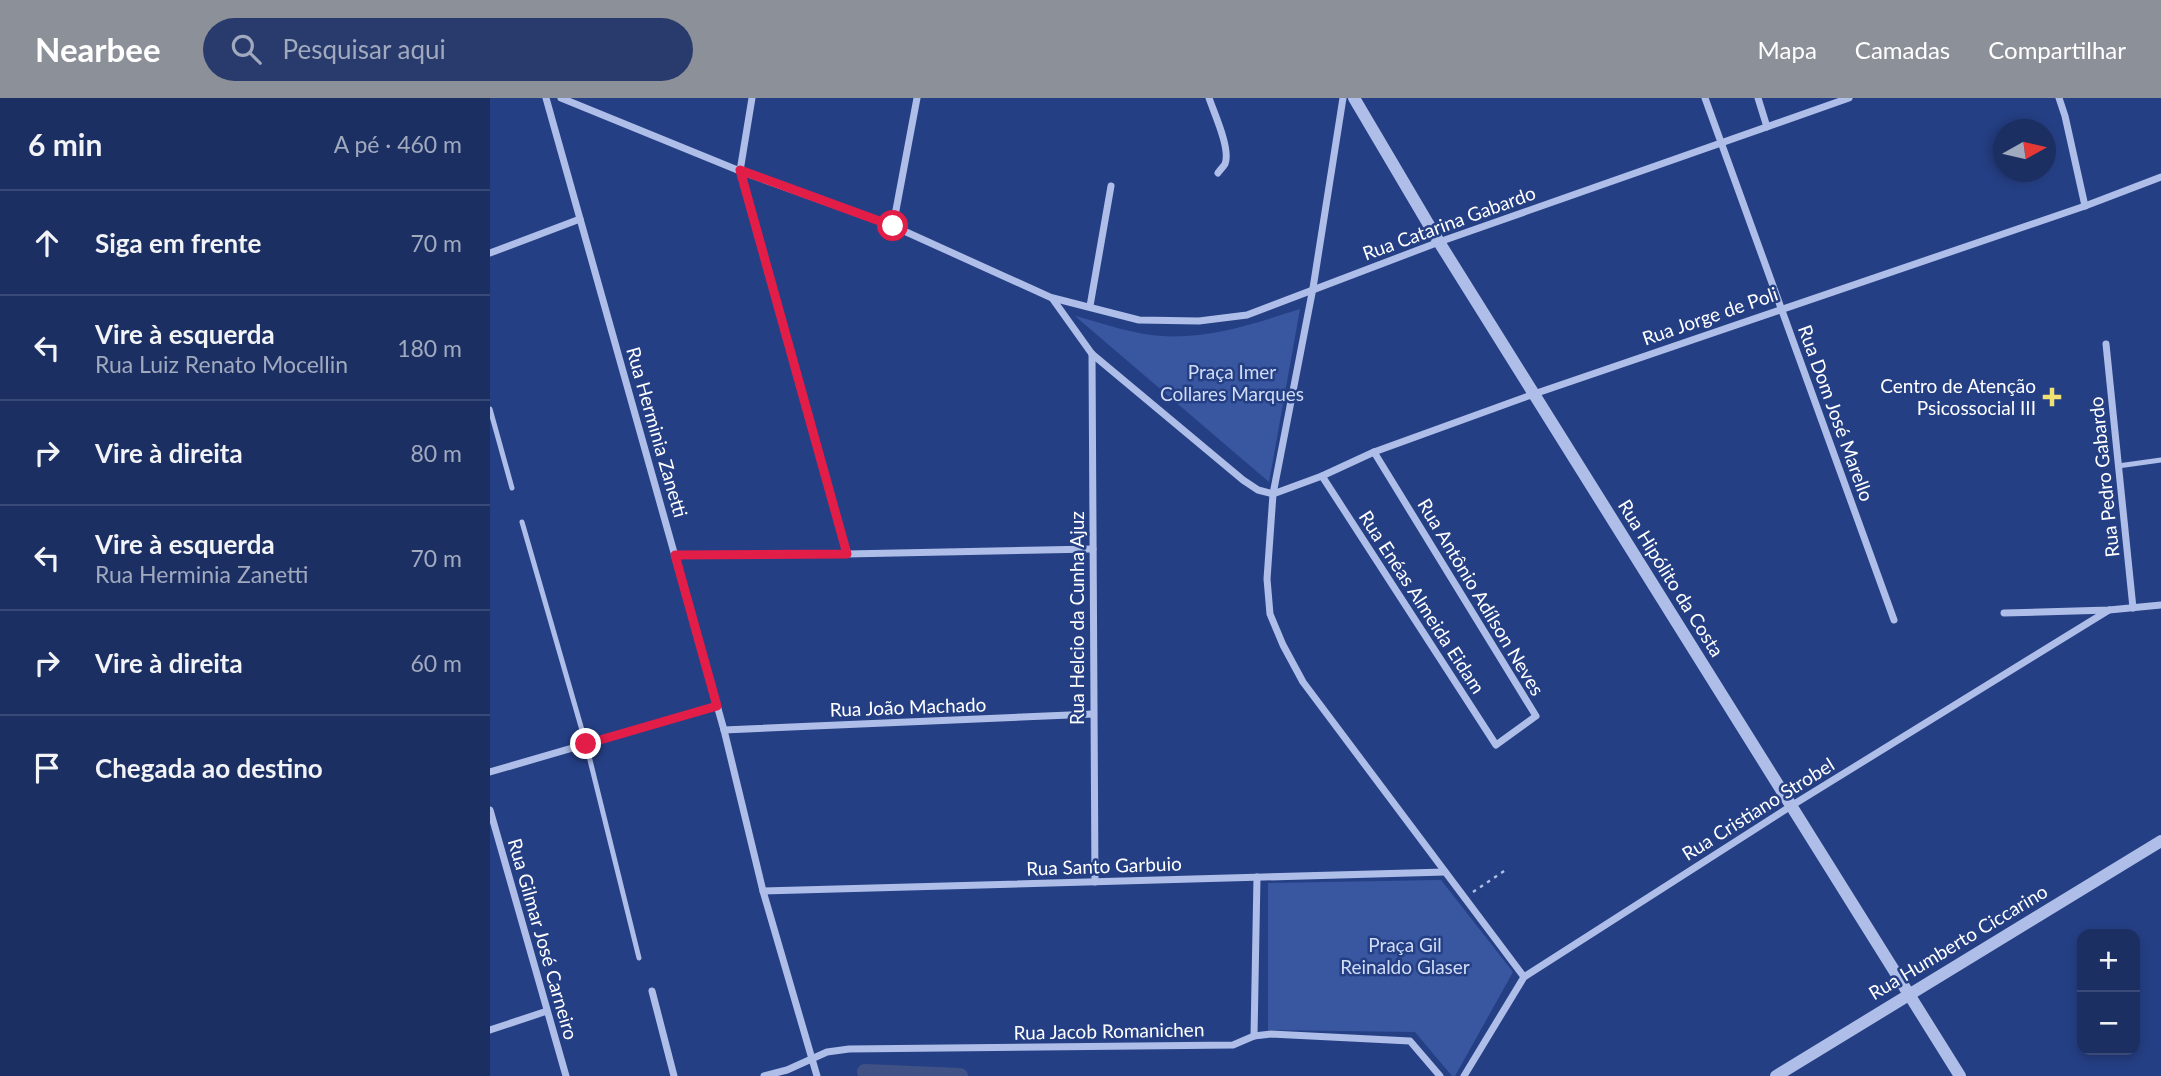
<!DOCTYPE html>
<html lang="pt">
<meta charset="utf-8">
<style>
:root{--surface:#1c2f63;--page:#293b6c;--text:#f1f3f6;--muted:#a0a9be;--line:#3a4a78;--accent:#8c9099}
body{margin:0;font-family:Lato,sans-serif;background:var(--page);color:var(--text)}
.controls{position:absolute;right:21px;bottom:21px;display:grid;overflow:hidden;border-radius:14px;box-shadow:0 4px 10px #0003}
.controls button{width:63px;height:63px;display:grid;place-items:center;padding:0;border:0;border-bottom:2px solid var(--line);background:var(--surface);color:var(--text);font:35px sans-serif}
.compass{position:absolute;left:1503px;top:21px;width:63px;height:63px;border-radius:50%;background:var(--surface);box-shadow:0 4px 10px #0003;rotate:82deg}
.stop{position:absolute;width:21px;height:21px;margin:-16px;border:5px solid #e11d48;border-radius:50%;background:#fff}
.stop.end{background:#e11d48;border-color:#fff;box-shadow:0 2px 7px #0008}
.list{margin:0;padding:0;list-style:none}
h2{display:flex;justify-content:space-between;align-items:center;height:91px;margin:0;padding:0 28px;font-size:30px}
h2 small{font-size:23px;font-weight:400;color:var(--muted)}
.list li{display:grid;grid-template-columns:46px 1fr auto;gap:21px;align-items:center;box-sizing:border-box;height:105px;padding:0 28px;border-top:2px solid var(--line)}
.list b{display:block;font-size:26px;white-space:nowrap}
.list p{margin:0;font-size:23px;white-space:nowrap;color:var(--muted)}
.list em{font-size:23px;font-style:normal;color:var(--muted)}
.icon{flex:none;width:38px;height:38px;fill:none;stroke:currentColor;stroke-width:2;stroke-linecap:round;stroke-linejoin:round}
.map{position:relative;flex:none;width:1671px;height:978px;overflow:hidden}
header{display:flex;align-items:center;gap:42px;box-sizing:border-box;height:98px;padding:0 35px;background:var(--accent);color:#fff}
header strong{font-size:33px}
nav{display:flex;gap:38px;margin-inline-start:auto;font-size:24px}
.search{width:490px;height:63px;background:var(--page);display:flex;align-items:center;gap:18px;box-sizing:border-box;padding:0 24px;border-radius:38px;color:var(--muted);font-size:26px}
main{display:flex}
aside{flex:1;background:var(--surface)}
.map>svg:first-child{display:block}
.green{fill:#3957a0}
.lines{fill:none;stroke-linecap:round;stroke-linejoin:round}
.canal{stroke:#405285;stroke-width:16}
.path{stroke:#aebee8;stroke-width:2.5;stroke-dasharray:3.5 5;stroke-linecap:butt}
.service{stroke:#aebee8;stroke-width:5}
.minor{stroke:#aebee8;stroke-width:7}
.tertiary{stroke:#aebee8;stroke-width:12}
.route{stroke:#e11d48;stroke-width:9}
.poi-dot{fill:#f1e172;stroke:#253f84;stroke-width:2.5}
.labels{text-anchor:middle;stroke-width:5;stroke-linejoin:round;paint-order:stroke}
.street-label{font-size:19px;fill:#fff;stroke:#253f84}
.park-label{font-size:19px;fill:#d1dcf6;stroke:#253f84}
.poi-label{font-size:19px;fill:#fff;stroke:#253f84;text-anchor:end}
</style>
<header>
<strong>Nearbee</strong>
<div class="search"><svg class="icon" aria-label="search" viewBox="0 0 24 24"><circle cx="10" cy="10" r="6"/><path d="M15 15l6 6"/></svg>Pesquisar aqui</div>
<nav><a>Mapa</a><a>Camadas</a><a>Compartilhar</a></nav>
</header>
<main>
<aside>
<h2>6 min<small>A pé · 460 m</small></h2>
<ul class="list">
<li><svg class="icon" aria-label="ahead" viewBox="0 0 24 24"><path d="M12 20V5M6 11l6-6 6 6"/></svg><div><b>Siga em frente</b></div><em>70 m</em></li>
<li><svg class="icon" aria-label="left" viewBox="0 0 24 24"><path d="M17 20v-9H6M10 6l-5 5 5 5"/></svg><div><b>Vire à esquerda</b><p>Rua Luiz Renato Mocellin</p></div><em>180 m</em></li>
<li><svg class="icon" aria-label="right" viewBox="0 0 24 24"><path d="M7 20v-9h11M14 6l5 5-5 5"/></svg><div><b>Vire à direita</b></div><em>80 m</em></li>
<li><svg class="icon" aria-label="left" viewBox="0 0 24 24"><path d="M17 20v-9H6M10 6l-5 5 5 5"/></svg><div><b>Vire à esquerda</b><p>Rua Herminia Zanetti</p></div><em>70 m</em></li>
<li><svg class="icon" aria-label="right" viewBox="0 0 24 24"><path d="M7 20v-9h11M14 6l5 5-5 5"/></svg><div><b>Vire à direita</b></div><em>60 m</em></li>
<li><svg class="icon" aria-label="arrive" viewBox="0 0 24 24"><path d="M6 21V4h12l-3 4 3 4H6"/></svg><div><b>Chegada ao destino</b></div></li>
</ul>
</aside>
<div class="map">
<svg width="1671" height="978" viewBox="0 0 1671 978">
<rect width="100%" height="100%" fill="#253f84"/>
<g class="green">
<path d="M810,211L779,384L585,218C608,224 631,232 654,236C708,245 760,227 810,211Z"/>
<polygon points="951,782 1023,874 965,978 962,978 925,934 778,932 778,785"/>
</g>
<g class="lines">
<polyline class="canal" points="375,974 470,978"/>
<polyline class="path" points="983,794 1017,771"/>
<g class="service">
<polyline points="0,311 22,390"/>
<polyline points="1628,368 1671,362"/>
<polyline points="32,424 96,646 149,860"/>
</g>
<g class="minor">
<polyline points="56,0 234,632 273,793 327,978"/>
<polyline points="71,0 250,73 403,128 562,200 602,256 753,382 768,392 783,396 832,378 884,354 1044,296 1595,108 1671,79"/>
<polyline points="262,0 250,73 357,456"/>
<path d="M719,0C724,15 741,51 735,66C734,68 729,73 728,75"/>
<polyline points="853,0 823,190 783,396 777,481 780,516 793,547 813,584 1034,879"/>
<polyline points="1215,0 1404,522"/>
<polyline points="1268,0 1277,29"/>
<polyline points="1569,0 1575,18 1595,108"/>
<polyline points="403,128 427,0"/>
<polyline points="0,155 90,121"/>
<polyline points="563,200 649,222 709,223 757,217 949,144 1359,0"/>
<polyline points="600,208 621,88"/>
<polyline points="1616,246 1643,510"/>
<polyline points="602,256 605,784"/>
<polyline points="832,378 1006,647 1046,618 884,354"/>
<polyline points="185,457 357,456 603,451"/>
<polyline points="1514,515 1619,512 1671,507"/>
<polyline points="234,632 603,616"/>
<polyline points="0,674 227,608"/>
<polyline points="0,712 76,978"/>
<polyline points="273,793 955,774"/>
<polyline points="162,893 184,978"/>
<polyline points="0,932 57,913"/>
<polyline points="764,938 767,779"/>
<polyline points="274,978 297,972 337,954 359,951 743,947 764,938 781,936 920,943 950,978"/>
<polyline points="974,978 1034,879 1301,708 1619,512"/>
</g>
<g class="tertiary">
<polyline points="864,0 949,144 1470,978"/>
<polyline points="1286,978 1671,743"/>
</g>
</g>
<g class="lines">
<polyline class="route" points="96,646 227,608 185,457 357,456 250,72 403,128"/>
</g>
<path class="poi-dot" d="M1558.5 288.5h7v7h7v7h-7v7h-7v-7h-7v-7h7z"/>
<g class="labels">
<g class="street-label">
<text transform="translate(959 125) rotate(-20)" y="7">Rua Catarina Gabardo</text>
<text transform="translate(1220 218) rotate(-19)" y="7">Rua Jorge de Poli</text>
<text transform="translate(1346 315) rotate(70)" y="7">Rua Dom José Marello</text>
<text transform="translate(167 334) rotate(74)" y="7">Rua Herminia Zanetti</text>
<text transform="translate(1614 379) rotate(-96)" y="7">Rua Pedro Gabardo</text>
<text transform="translate(1181 480) rotate(58)" y="7">Rua Hipólito da Costa</text>
<text transform="translate(991 499) rotate(59)" y="7">Rua Antônio Adílson Neves</text>
<text transform="translate(932 504) rotate(57)" y="7">Rua Enéas Almeida Eidam</text>
<text transform="translate(587 520) rotate(-90)" y="7">Rua Helcio da Cunha Ajuz</text>
<text transform="translate(418 609) rotate(-2)" y="7">Rua João Machado</text>
<text transform="translate(1268 711) rotate(-32)" y="7">Rua Cristiano Strobel</text>
<text transform="translate(614 768) rotate(-2)" y="7">Rua Santo Garbuio</text>
<text transform="translate(53 841) rotate(74)" y="7">Rua Gilmar José Carneiro</text>
<text transform="translate(1468 844) rotate(-31)" y="7">Rua Humberto Ciccarino</text>
<text transform="translate(619 933) rotate(-1)" y="7">Rua Jacob Romanichen</text>
</g>
<g class="park-label">
<text x="742" y="281">Praça Imer<tspan x="742" dy="22">Collares Marques</tspan></text>
<text x="915" y="854">Praça Gil<tspan x="915" dy="22">Reinaldo Glaser</tspan></text>
</g>
<g class="poi-label">
<text x="1546" y="295">Centro de Atenção<tspan x="1546" dy="22">Psicossocial III</tspan></text>
</g>
</g>
</svg>
<div class="controls">
<button>+</button>
<button>−</button>
</div>
<svg class="compass" viewBox="-18 -18 36 36"><path d="M0-13l5 13h-10z" fill="#e53935"/><path d="M0 13l5-13h-10z" fill="#a0a9be"/></svg>
<div class="stop" style="left:403px;top:128px"></div>
<div class="stop end" style="left:96px;top:646px"></div>
</div>
</main>
